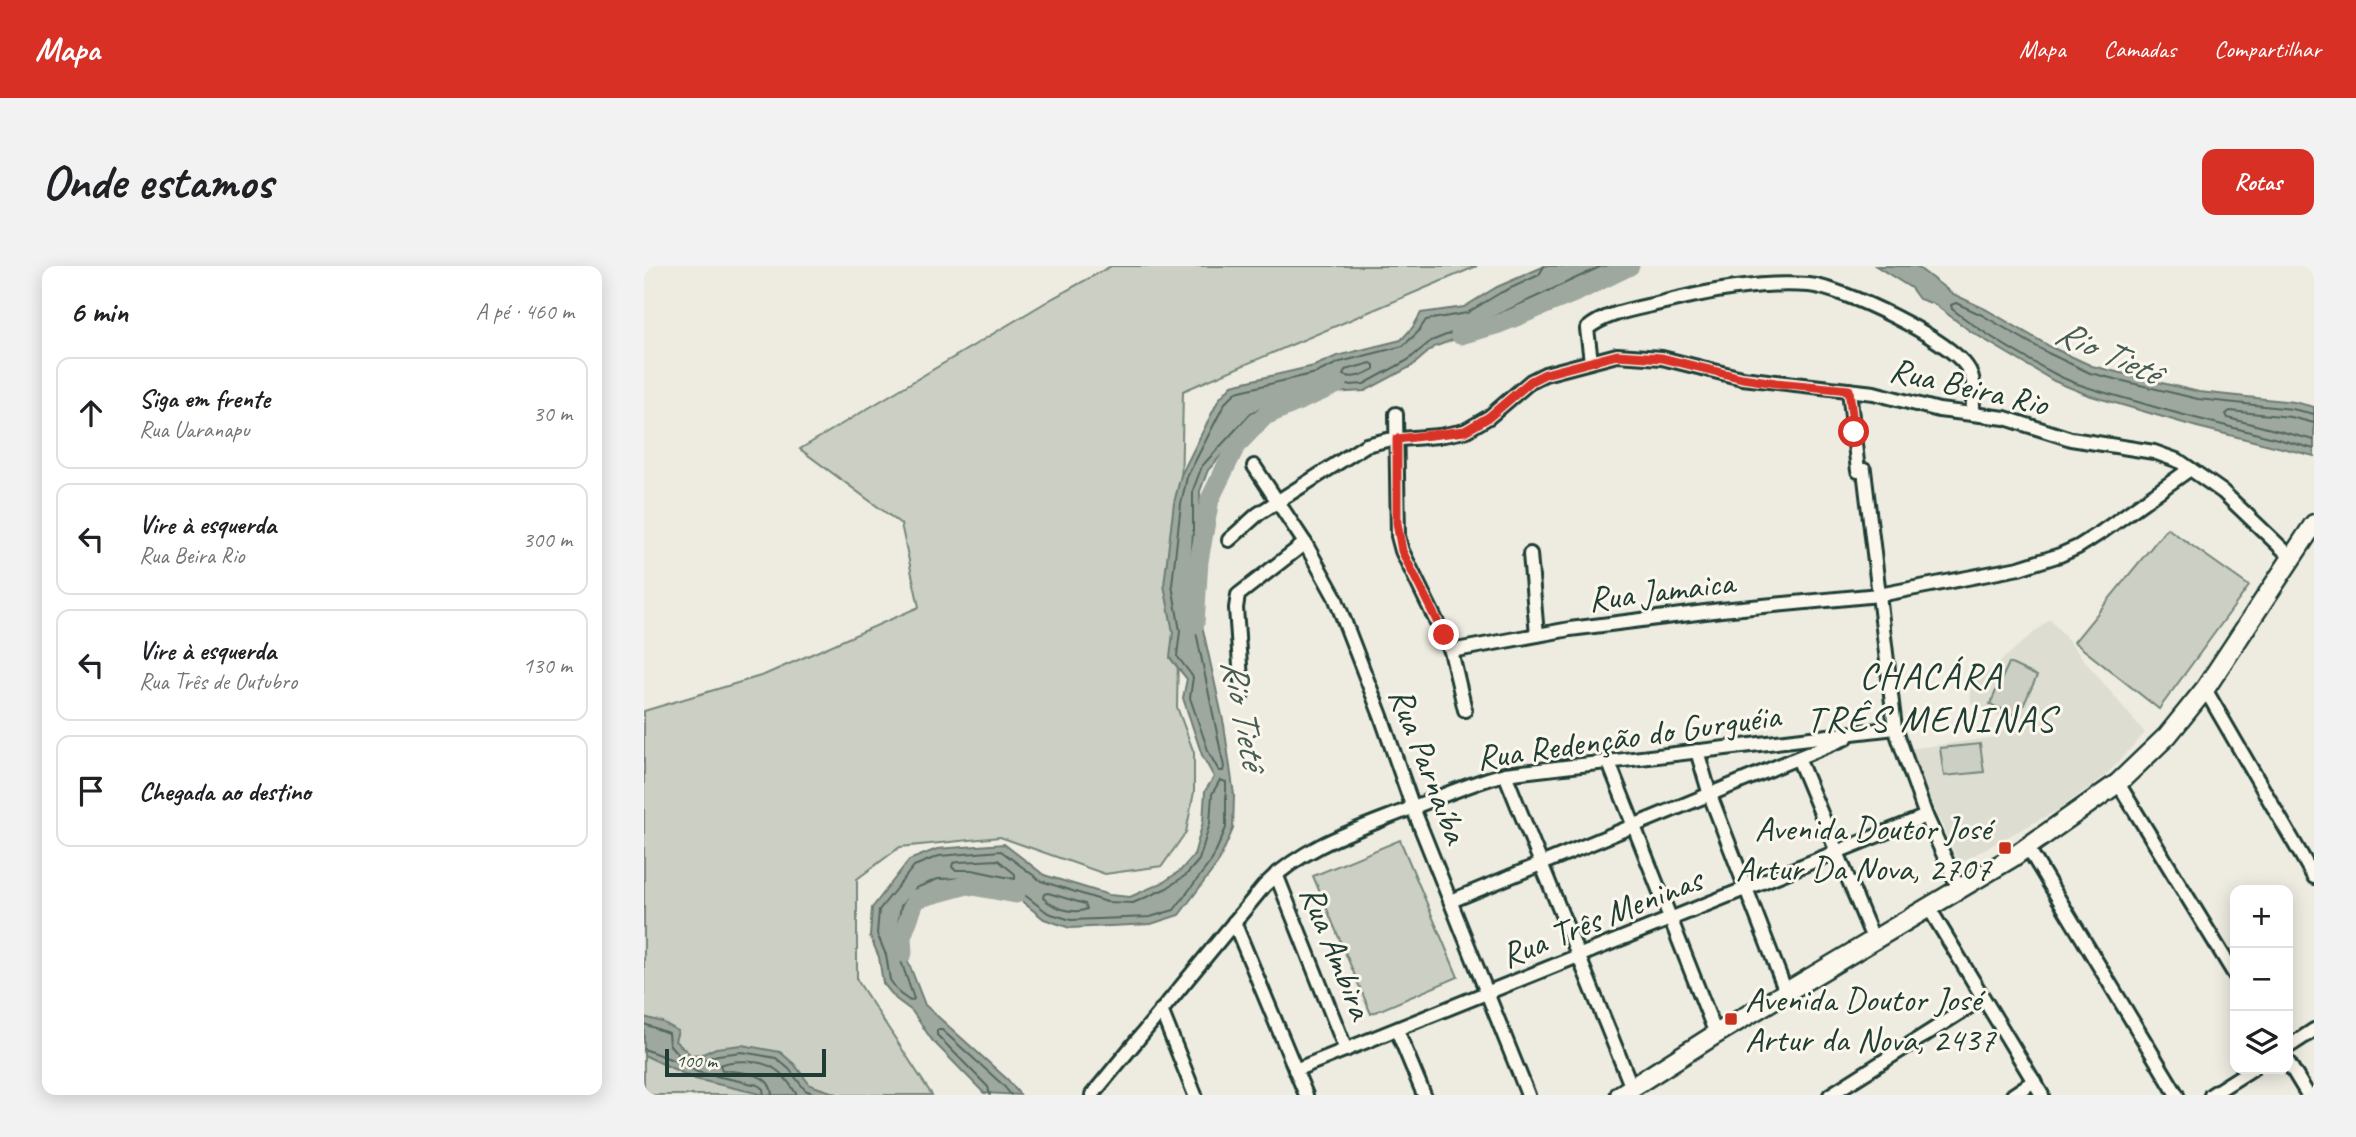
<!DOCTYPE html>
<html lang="pt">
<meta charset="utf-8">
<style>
:root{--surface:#fff;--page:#f2f2f2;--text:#202124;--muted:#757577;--line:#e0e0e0;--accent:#d93025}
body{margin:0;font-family:Caveat,sans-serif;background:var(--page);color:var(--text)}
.controls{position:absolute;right:21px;bottom:21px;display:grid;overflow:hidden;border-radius:14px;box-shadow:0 4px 18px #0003}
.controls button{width:63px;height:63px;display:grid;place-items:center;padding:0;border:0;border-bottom:2px solid var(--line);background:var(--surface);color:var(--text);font:35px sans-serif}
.scale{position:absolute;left:21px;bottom:18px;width:161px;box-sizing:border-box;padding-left:7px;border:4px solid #1f3d34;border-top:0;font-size:19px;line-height:24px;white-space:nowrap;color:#1f3d34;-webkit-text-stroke:5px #fbf7ec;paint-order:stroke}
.stop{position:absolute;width:21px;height:21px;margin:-16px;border:5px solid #d93025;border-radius:50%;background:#fff}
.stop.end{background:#d93025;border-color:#fff;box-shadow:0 2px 7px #0008}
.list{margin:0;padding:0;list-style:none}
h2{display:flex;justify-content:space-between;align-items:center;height:91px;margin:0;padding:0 28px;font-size:30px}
h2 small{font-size:23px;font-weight:400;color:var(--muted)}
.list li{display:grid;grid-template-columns:46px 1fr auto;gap:21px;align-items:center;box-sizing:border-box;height:112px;margin:0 14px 14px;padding:0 14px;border:2px solid var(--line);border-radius:14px}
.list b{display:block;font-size:26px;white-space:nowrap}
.list p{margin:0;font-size:23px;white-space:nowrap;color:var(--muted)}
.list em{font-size:23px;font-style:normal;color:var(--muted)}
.icon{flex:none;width:38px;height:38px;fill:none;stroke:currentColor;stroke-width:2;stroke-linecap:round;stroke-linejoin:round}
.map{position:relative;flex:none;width:1670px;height:829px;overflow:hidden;border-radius:14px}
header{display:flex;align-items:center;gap:42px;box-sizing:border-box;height:98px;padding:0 35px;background:var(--accent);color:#fff}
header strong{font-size:33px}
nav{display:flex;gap:38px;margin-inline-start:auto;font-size:24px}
.intro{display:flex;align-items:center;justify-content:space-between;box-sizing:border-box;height:168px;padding:0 42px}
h1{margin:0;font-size:49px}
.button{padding:18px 32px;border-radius:14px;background:var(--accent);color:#fff;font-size:24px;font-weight:700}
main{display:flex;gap:42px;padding:0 42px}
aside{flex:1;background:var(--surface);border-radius:14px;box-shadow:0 4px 18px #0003}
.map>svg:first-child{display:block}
.built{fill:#ddddd2}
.green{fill:#cbcfc4;stroke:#75867c;stroke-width:2}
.water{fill:#9fa89f;stroke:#6c7d74;stroke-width:2}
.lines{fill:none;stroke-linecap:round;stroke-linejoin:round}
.shore{stroke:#52685f;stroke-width:2}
.river{stroke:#9fa89f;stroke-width:19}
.minor-casing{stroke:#1f3d34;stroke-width:18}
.secondary-casing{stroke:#1f3d34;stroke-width:23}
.minor{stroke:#fbf7ec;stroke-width:12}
.secondary{stroke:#fbf7ec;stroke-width:18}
.route{stroke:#d93025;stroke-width:9}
.poi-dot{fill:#c8321e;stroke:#fbf7ec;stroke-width:2.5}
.labels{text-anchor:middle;stroke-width:6;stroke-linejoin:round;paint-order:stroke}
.street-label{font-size:35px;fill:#1f3d34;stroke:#fbf7ec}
.poi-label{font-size:35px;fill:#1f3d34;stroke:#fbf7ec;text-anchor:end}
.water-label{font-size:37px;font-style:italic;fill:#455d54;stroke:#fbf7ec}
.neighbourhood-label{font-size:37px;letter-spacing:2px;fill:#1f3d34;stroke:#fbf7ec}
</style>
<header>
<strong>Mapa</strong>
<nav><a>Mapa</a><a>Camadas</a><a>Compartilhar</a></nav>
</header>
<div class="intro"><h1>Onde estamos</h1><a class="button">Rotas</a></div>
<main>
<aside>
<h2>6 min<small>A pé · 460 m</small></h2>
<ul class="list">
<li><svg class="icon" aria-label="ahead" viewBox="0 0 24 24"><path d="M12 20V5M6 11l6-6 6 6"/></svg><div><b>Siga em frente</b><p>Rua Uaranapu</p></div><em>30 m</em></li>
<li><svg class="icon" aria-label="left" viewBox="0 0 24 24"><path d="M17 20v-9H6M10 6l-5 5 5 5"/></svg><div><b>Vire à esquerda</b><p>Rua Beira Rio</p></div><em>300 m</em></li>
<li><svg class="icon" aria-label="left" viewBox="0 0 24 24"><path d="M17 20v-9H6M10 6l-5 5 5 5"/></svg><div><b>Vire à esquerda</b><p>Rua Três de Outubro</p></div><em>130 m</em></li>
<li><svg class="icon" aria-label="arrive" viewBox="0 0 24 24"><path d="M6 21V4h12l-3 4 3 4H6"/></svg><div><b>Chegada ao destino</b></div></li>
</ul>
</aside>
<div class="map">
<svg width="1670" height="829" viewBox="0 0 1670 829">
<rect width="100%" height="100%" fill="#eeece1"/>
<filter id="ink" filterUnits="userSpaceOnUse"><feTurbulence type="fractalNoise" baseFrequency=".0143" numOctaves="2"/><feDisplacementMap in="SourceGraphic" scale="14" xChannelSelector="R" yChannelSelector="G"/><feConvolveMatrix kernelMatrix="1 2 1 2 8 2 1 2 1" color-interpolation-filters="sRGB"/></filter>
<g filter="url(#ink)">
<polygon class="built" points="1406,353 1501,467 1462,509 1414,544 1315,597 1264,483 1353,471 1367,456 1327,437 1326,421"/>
<g class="green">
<polygon points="467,0 833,0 539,125 533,441 550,487 550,526 542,566 518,600 461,608 356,571 256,581 213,613 213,714 288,829 0,829 0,445 120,409 275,341 257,258 156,183 409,32"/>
<polygon points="1523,262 1605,320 1515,443 1430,376"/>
<polygon points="1365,397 1393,410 1374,451 1346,438"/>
<polygon points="1336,478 1340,506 1300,510 1296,482"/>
<polygon points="756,574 814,711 727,748 669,610"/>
</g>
<g class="water">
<polygon points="901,0 974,0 853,57 790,81 768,100 721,125 668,128 610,153 564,204 556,225 556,267 552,332 580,459 590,529 589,563 574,597 535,649 507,658 426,662 400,653 375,633 325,619 294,620 275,628 264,643 260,664 262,690 281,739 364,814 376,829 340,827 288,774 268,745 252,733 239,717 235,691 226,670 228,642 265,594 293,583 360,578 400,609 465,629 486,631 520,616 537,604 550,589 559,556 561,525 570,511 558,489 539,432 543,413 526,392 529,366 520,319 530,237 537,209 575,133 588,119 670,100 693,90 757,74 769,61 777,47 820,41 853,21"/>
<polygon points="1232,0 1272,0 1309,28 1341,43 1407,81 1448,100 1555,126 1650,136 1670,141 1670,190 1553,161 1444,129 1410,115 1326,65 1290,38 1275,33 1267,22"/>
<polygon points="0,751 18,756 34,765 31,775 47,789 59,788 72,782 98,779 136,786 150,798 166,819 196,829 121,829 51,813 0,789"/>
</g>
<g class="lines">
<g class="shore">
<polyline points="900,0 895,9 856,27 823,47 782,54 774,66 759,80 696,96 672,107 592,126 581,137 543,211 537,238 528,319 536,365 533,390 549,411 546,432 565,487 575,505 579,505 580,501 545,332 549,267 549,224 558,200 607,147 666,122 720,118 764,94 787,75 851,50 958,0"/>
<path d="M727,97L730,99V103C721,108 709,114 699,109L701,104Z"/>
<path d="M1670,148L1648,143L1554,133L1446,107L1404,87L1338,49L1312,37L1307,39L1308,43C1340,68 1377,90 1413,109C1438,122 1467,128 1494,136C1552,154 1612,166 1670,183"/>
<polyline points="1670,157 1647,151 1586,145 1582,148 1584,152 1670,174"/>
<polygon points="576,514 582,516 582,562 568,594 530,644 506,651 427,654 404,647 378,627 346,616 325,612 294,613 272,622 257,640 253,664 256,692 270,733 266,735 256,728 246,714 242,689 233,668 235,644 270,600 295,590 357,585 397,615 463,636 489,637 523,622 542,609 555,594 566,557 568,528"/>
<polygon points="354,594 371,608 371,613 328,604 311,604 308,601 309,597 315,596"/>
<path d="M404,627L441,638L443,643C429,649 410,642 399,632L400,628Z"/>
<polyline points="0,758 24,767 25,778 38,793 34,796 0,783"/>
<polyline points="120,829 119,823 114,819 53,806 46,802 45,798 74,789 98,786 132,792 145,803 161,824 173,829"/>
<path d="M128,829C127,805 96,807 78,804L76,799C90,793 118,794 131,803C141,809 147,820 153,829"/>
<polyline points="346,829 344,821 293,769 293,764 298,764 359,819 367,829"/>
</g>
<g class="river">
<polyline points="816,69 855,58 933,26 986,0"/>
<polyline points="551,358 555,295 566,233 592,180 621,150 694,118"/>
<polyline points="259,687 258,671 272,633 323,619 372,628"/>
</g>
<defs>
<g id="minor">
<path d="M947,95L943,63C960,48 990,43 1012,38C1062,26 1113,15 1165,19C1200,22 1303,72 1323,101C1333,115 1329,132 1328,148"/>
<polyline points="1205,124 1214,205"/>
<polyline points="752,148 754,270 758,285 807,385 821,444"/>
<polyline points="610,200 661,277 691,331 737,450 769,542 884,829"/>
<polyline points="1220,204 1251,462 1282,550 1315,623"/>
<polyline points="585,274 614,248 722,179 743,174 795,170 821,165 845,151 887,115 901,108 973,89 1018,92 1098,112 1230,127 1295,144 1361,152 1427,173 1510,186 1535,195 1579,226 1649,293"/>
<polyline points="886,288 893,369"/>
<polyline points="807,385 926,363 1077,344 1235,329 1375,302 1416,289 1434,281 1459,265 1546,203"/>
<polyline points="1561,423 1670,611"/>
<polyline points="598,428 592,342 594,329 661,277"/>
<polyline points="1053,485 1066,529 1142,726"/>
<polyline points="1154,492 1230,675"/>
<polyline points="965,497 1072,768"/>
<polyline points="861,508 988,822"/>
<polyline points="1474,517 1591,709"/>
<polyline points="1384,582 1533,829"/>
<polyline points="632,608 702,784"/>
<polyline points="807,635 1202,472"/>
<polyline points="1285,642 1398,829"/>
<polyline points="590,656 662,829"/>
<polyline points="517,744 551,829"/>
<polyline points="753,764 780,829"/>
<polyline points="1644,781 1670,764"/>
<polyline points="1644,796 1664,829"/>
<polyline points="651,804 1282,550"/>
<path d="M448,829L620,620C662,578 716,563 770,541C800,529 830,516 861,508L1251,462"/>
<polyline points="1186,829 1339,732"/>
<polyline points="1369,829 1390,815"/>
<polyline points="1567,829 1608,803"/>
</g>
<polyline id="secondary" points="976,829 1072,768 1369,591 1474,517 1523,470 1561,423 1670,258"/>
</defs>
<use href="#minor" class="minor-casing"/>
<use href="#secondary" class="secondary-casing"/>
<use href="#minor" class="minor"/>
<use href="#secondary" class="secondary"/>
</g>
</g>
<g class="lines" filter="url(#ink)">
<polyline class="route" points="800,369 758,285 753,257 753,173 821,165 845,151 887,115 901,108 973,89 1018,92 1098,112 1132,117 1205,124 1210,166"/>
</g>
<g class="poi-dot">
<rect x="1354" y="575" width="14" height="14" rx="3.5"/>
<rect x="1080" y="746" width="14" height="14" rx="3.5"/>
</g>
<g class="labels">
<g class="street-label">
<text transform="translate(1325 120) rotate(13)" y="12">Rua Beira Rio</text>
<text transform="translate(1017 324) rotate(-7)" y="12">Rua Jamaica</text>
<text transform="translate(984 470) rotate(-8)" y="12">Rua Redenção do Gurguéia</text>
<text transform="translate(785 499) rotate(69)" y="12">Rua Parnaíba</text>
<text transform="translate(957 651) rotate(-22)" y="12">Rua Três Meninas</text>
<text transform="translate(693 686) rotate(68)" y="12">Rua Ambira</text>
</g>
<g class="poi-label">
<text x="1347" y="574">Avenida Doutor José<tspan x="1347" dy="40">Artur Da Nova, 2707</tspan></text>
<text x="1101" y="745" text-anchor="start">Avenida Doutor José<tspan x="1101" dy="40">Artur da Nova, 2437</tspan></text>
</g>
<g class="water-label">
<text transform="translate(1464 85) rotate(24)" y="13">Rio Tietê</text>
<text transform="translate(601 447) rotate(79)" y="13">Rio Tietê</text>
</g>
<g class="neighbourhood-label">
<text x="1287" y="422">CHACÁRA<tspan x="1287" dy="43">TRÊS MENINAS</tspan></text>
</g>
</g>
</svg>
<div class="controls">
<button>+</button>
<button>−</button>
<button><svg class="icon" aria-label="layers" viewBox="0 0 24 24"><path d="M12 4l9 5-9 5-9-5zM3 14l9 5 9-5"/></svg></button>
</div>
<div class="scale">100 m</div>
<div class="stop" style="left:1210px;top:166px"></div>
<div class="stop end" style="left:800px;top:369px"></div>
</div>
</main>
